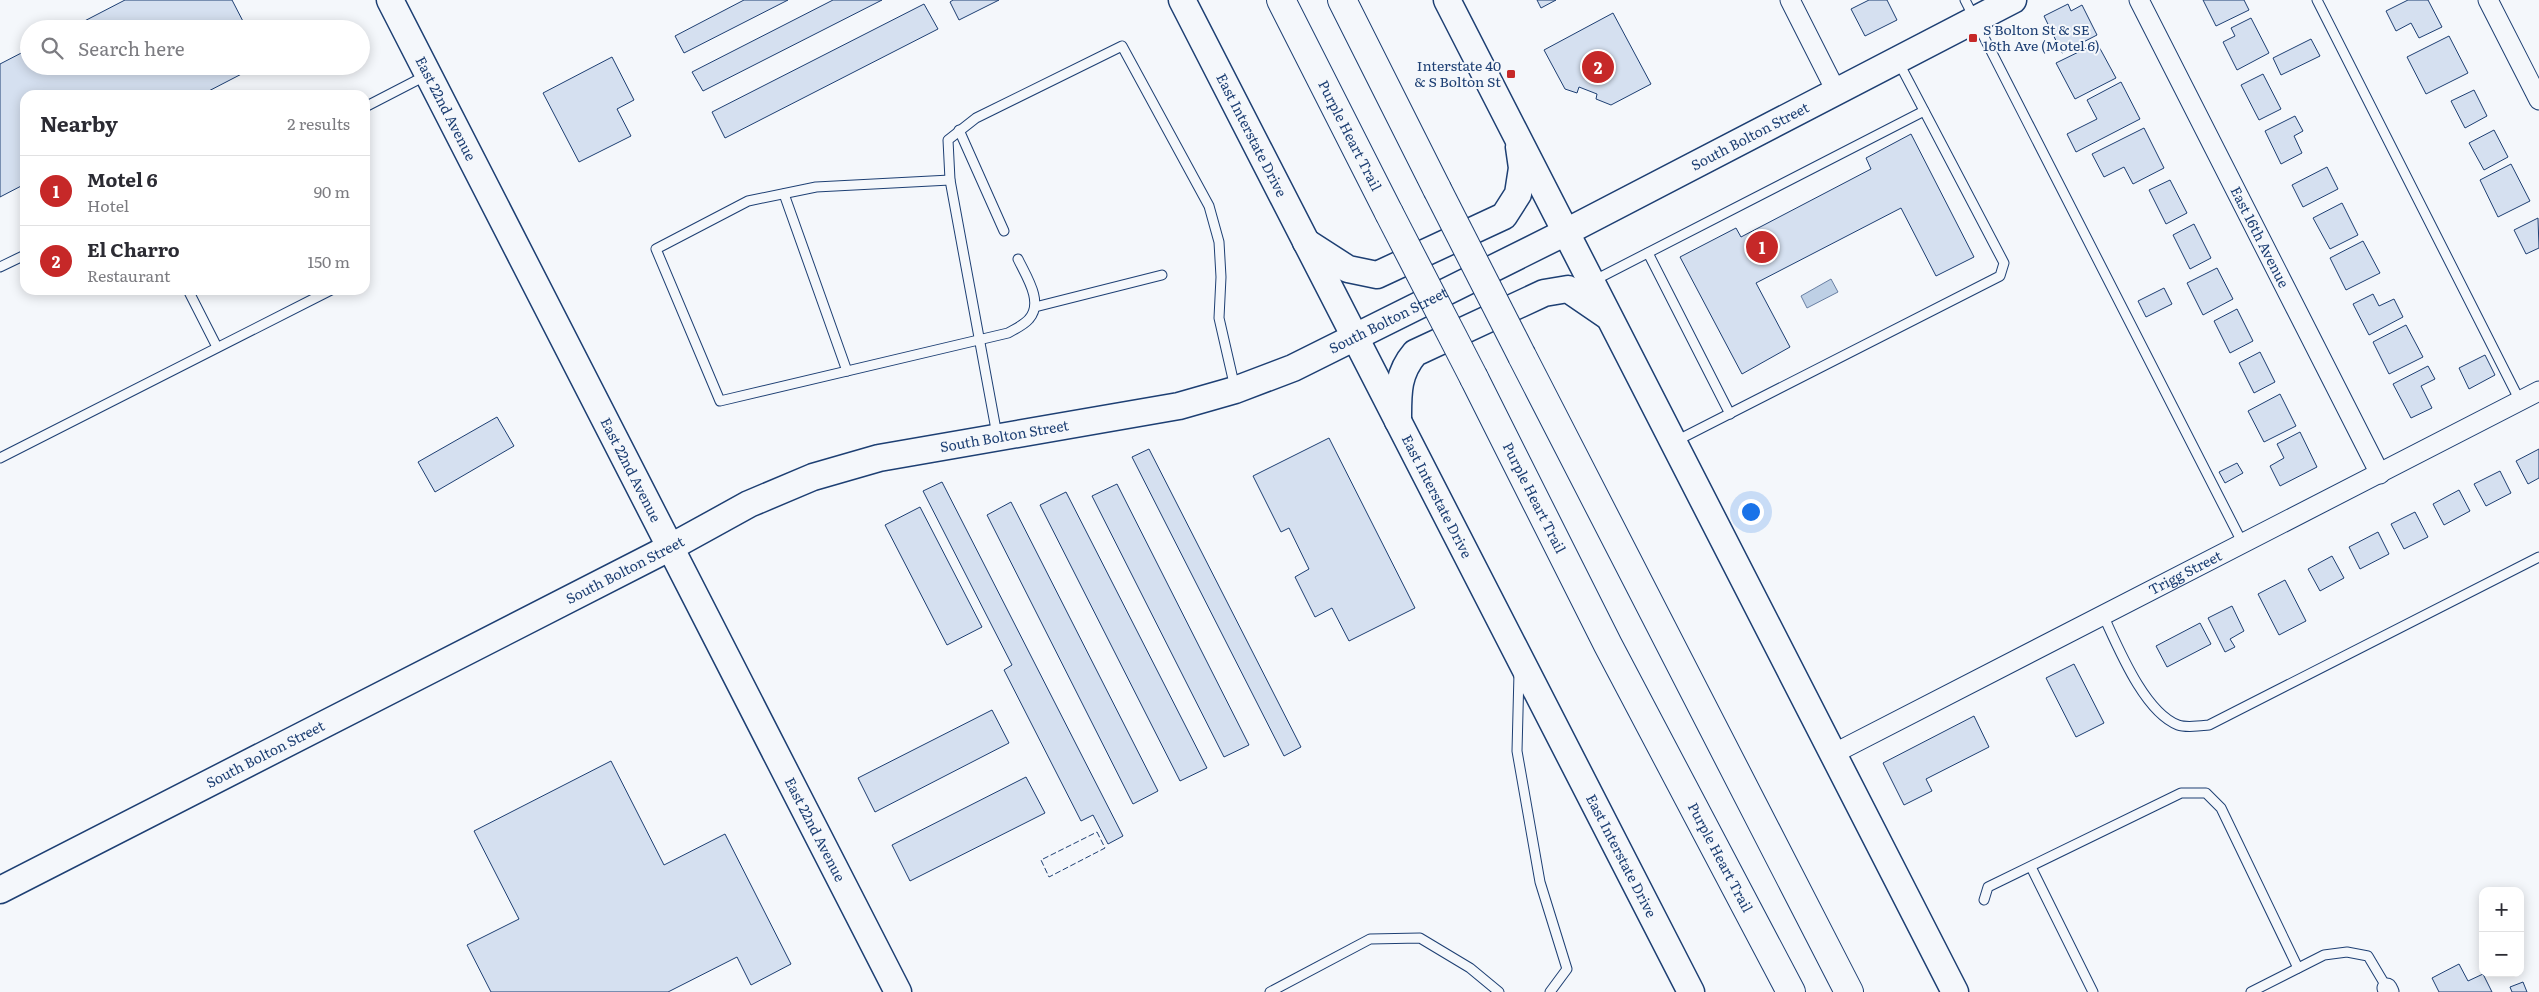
<!DOCTYPE html>
<meta charset="utf-8">
<style>
:root{--surface:#fff;--page:#f2f2f3;--text:#2b2b33;--muted:#7c7c81;--line:#e1e1e2;--accent:#c62828}
body{margin:0;font-family:Literata,serif;background:var(--page);color:var(--text)}
.controls{position:absolute;right:15px;bottom:15px;display:grid;overflow:hidden;border-radius:10px;box-shadow:0 2px 12px #0003}
.controls button{width:45px;height:45px;display:grid;place-items:center;padding:0;border:0;border-bottom:1px solid var(--line);background:var(--surface);color:var(--text);font:25px sans-serif}
.you{position:absolute;left:1750px;top:511px;width:18px;height:18px;margin:-12px;border:4px solid #fff;border-radius:50%;background:#1a73e8;box-shadow:0 0 0 8px #1a73e833}
.badge{display:grid;place-items:center;width:32px;height:32px;border-radius:50%;background:var(--accent);color:#fff;font-size:16px;font-weight:700}
.pin{position:absolute;translate:-50% -50%;border:2px solid #fff;box-shadow:0 1px 5px #0006}
.list{margin:0;padding:0;list-style:none}
h2{display:flex;justify-content:space-between;align-items:center;height:65px;margin:0;padding:0 20px;font-size:21px}
h2 small{font-size:16px;font-weight:400;color:var(--muted)}
.list li{display:grid;grid-template-columns:32px 1fr auto;gap:15px;align-items:center;box-sizing:border-box;height:70px;padding:0 20px;border-top:1px solid var(--line)}
.list b{display:block;font-size:19px;white-space:nowrap}
.list p{margin:0;font-size:16px;white-space:nowrap;color:var(--muted)}
.list em{font-size:16px;font-style:normal;color:var(--muted)}
.icon{flex:none;width:28px;height:28px;fill:none;stroke:currentColor;stroke-width:2;stroke-linecap:round;stroke-linejoin:round}
.map{position:relative;flex:none;width:2539px;height:992px;overflow:hidden}
.search{position:absolute;background:var(--surface);box-shadow:0 2px 12px #0003;left:20px;top:20px;width:350px;height:55px;display:flex;align-items:center;gap:12px;box-sizing:border-box;padding:0 18px;border-radius:28px;color:var(--muted);font-size:19px}
.panel{position:absolute;background:var(--surface);box-shadow:0 2px 12px #0003;left:20px;top:90px;width:350px;height:205px;border-radius:15px}
.map>svg:first-child{display:block}
.water{fill:#bed0e5;stroke:#687fa3}
.building{fill:#d5e0f0;stroke:#1d3f73}
.lines{fill:none;stroke-linecap:round;stroke-linejoin:round}
.lane-casing{stroke:#1d3f73;stroke-width:11}
.street-casing{stroke:#1d3f73;stroke-width:21}
.secondary-casing{stroke:#1d3f73;stroke-width:29}
.highway-casing{stroke:#1d3f73;stroke-width:30}
.lane{stroke:#f4f7fb;stroke-width:9}
.street{stroke:#f4f7fb;stroke-width:19}
.secondary{stroke:#f4f7fb;stroke-width:26}
.highway{stroke:#f4f7fb;stroke-width:28}
.highway-bridge-casing{stroke:#1d3f73;stroke-width:30;stroke-linecap:butt}
.highway-bridge{stroke:#f4f7fb;stroke-width:28}
.fence{stroke:#1d3f73;stroke-width:1;stroke-dasharray:6 2.5;stroke-linecap:butt}
.poi-dot{fill:#c62828;stroke:#f4f7fb;stroke-width:2}
.labels{text-anchor:middle;stroke-width:4;stroke-linejoin:round;paint-order:stroke}
.poi-label{font-size:14px;fill:#1d3f73;stroke:#f4f7fb;text-anchor:start}
.street-label{font-size:14px;fill:#1d3f73;stroke:#f4f7fb}
</style>
<div class="map">
<svg width="2539" height="992" viewBox="0 0 2539 992">
<rect width="100%" height="100%" fill="#f4f7fb"/>
<polygon class="water" points="1831,279 1838,292 1807,308 1801,296"/>
<g class="building">
<polygon points="125,0 232,0 247,29 69,29"/>
<polygon points="744,0 788,0 684,53 675,36"/>
<polygon points="833,0 882,0 703,91 692,72"/>
<polygon points="953,0 999,0 959,20 950,2"/>
<polygon points="1537,0 1556,0 1541,8"/>
<polygon points="1869,0 1887,0 1897,20 1865,36 1851,9"/>
<polygon points="2203,0 2244,0 2249,10 2216,26"/>
<polygon points="2408,0 2428,0 2442,27 2419,38 2411,23 2396,31 2386,11"/>
<polygon points="924,4 938,29 725,138 712,112"/>
<polygon points="2068,4 2071,11 2082,5 2097,35 2062,53 2044,16"/>
<polygon points="1613,13 1651,84 1611,105 1596,99 1597,94 1579,87 1577,93 1565,89 1544,50"/>
<polygon points="2251,18 2269,53 2237,70 2223,42 2235,36 2231,28"/>
<polygon points="2449,36 2468,73 2426,94 2407,57"/>
<polygon points="2311,39 2320,56 2281,75 2273,58"/>
<polygon points="2097,43 2116,78 2075,99 2056,63"/>
<polygon points="29,49 29,66 257,66 201,95 25,95 25,184 0,197 0,64"/>
<polygon points="612,57 634,100 617,109 631,136 579,162 543,93"/>
<polygon points="2263,74 2281,109 2259,120 2241,85"/>
<polygon points="2121,82 2140,119 2076,152 2067,134 2097,119 2087,100"/>
<polygon points="2474,90 2487,116 2465,128 2451,101"/>
<polygon points="2295,116 2303,131 2294,136 2302,153 2281,164 2265,131"/>
<polygon points="2144,128 2164,168 2133,184 2124,167 2104,177 2092,154"/>
<polygon points="2494,130 2508,157 2484,170 2469,143"/>
<polygon points="1911,134 1974,257 1936,276 1901,208 1756,283 1790,347 1742,374 1680,257 1736,228 1741,237 1871,169 1866,158"/>
<polygon points="2511,164 2530,201 2498,217 2480,180"/>
<polygon points="2327,167 2338,189 2303,207 2292,185"/>
<polygon points="2170,180 2187,213 2166,224 2149,190"/>
<polygon points="2342,203 2358,235 2330,249 2313,218"/>
<polygon points="2538,218 2539,248 2526,254 2514,230"/>
<polygon points="2194,224 2211,258 2190,269 2173,235"/>
<polygon points="2363,241 2380,273 2346,290 2330,258"/>
<polygon points="2217,268 2233,299 2203,315 2187,283"/>
<polygon points="2164,288 2172,304 2146,317 2138,301"/>
<polygon points="2373,294 2379,306 2394,299 2403,317 2369,335 2353,304"/>
<polygon points="2237,309 2253,341 2230,353 2214,321"/>
<polygon points="2406,325 2423,357 2389,374 2373,342"/>
<polygon points="2260,352 2275,382 2254,393 2239,363"/>
<polygon points="2485,355 2495,375 2469,389 2459,368"/>
<polygon points="2428,366 2435,379 2421,386 2432,408 2411,418 2393,384"/>
<polygon points="2280,394 2296,426 2264,442 2248,411"/>
<polygon points="497,417 514,446 435,492 418,462"/>
<polygon points="2300,432 2317,467 2280,486 2270,466 2284,458 2277,444"/>
<polygon points="1329,438 1415,608 1349,641 1332,608 1315,617 1295,577 1309,569 1289,528 1281,532 1253,476"/>
<polygon points="1149,449 1301,747 1284,756 1132,457"/>
<polygon points="2539,449 2539,478 2528,484 2516,461"/>
<polygon points="2237,463 2243,473 2225,483 2219,472"/>
<polygon points="2500,471 2511,493 2486,506 2474,484"/>
<polygon points="942,482 1123,836 1108,844 1093,815 1081,821 1004,670 1012,665 923,491"/>
<polygon points="1117,484 1249,745 1224,757 1092,496"/>
<polygon points="2459,490 2470,511 2444,525 2433,504"/>
<polygon points="1066,492 1207,768 1180,781 1040,505"/>
<polygon points="1011,502 1158,791 1133,804 987,515"/>
<polygon points="920,507 982,627 947,645 885,525"/>
<polygon points="2415,512 2428,537 2404,549 2391,524"/>
<polygon points="2378,532 2389,554 2360,569 2349,547"/>
<polygon points="2332,556 2344,578 2320,591 2308,569"/>
<polygon points="2285,580 2306,621 2279,635 2258,594"/>
<polygon points="2232,606 2244,631 2230,639 2235,647 2225,652 2208,618"/>
<polygon points="2200,623 2211,644 2167,667 2156,646"/>
<polygon points="2074,664 2104,723 2076,737 2046,678"/>
<polygon points="992,710 1009,743 875,812 858,778"/>
<polygon points="1974,716 1989,747 1926,779 1932,791 1904,805 1883,763"/>
<polygon points="611,761 664,865 725,834 791,964 751,985 737,957 668,992 491,992 467,945 519,919 474,831"/>
<polygon points="1026,777 1045,813 910,881 892,845"/>
<polygon points="2459,964 2468,981 2483,974 2492,992 2439,992 2432,978"/>
<polygon points="2523,982 2527,992 2512,992 2510,987"/>
</g>
<g class="lines">
<defs>
<g id="lane">
<polyline points="1965,0 2243,544"/>
<polyline points="2317,0 2520,401"/>
<polyline points="365,107 425,76"/>
<polyline points="959,130 1004,231"/>
<path d="M950,180L816,187L748,201L656,249L720,401L1008,333C1015,329 1024,325 1029,319C1044,302 1026,276 1018,259"/>
<polyline points="784,194 847,371"/>
<polyline points="1648,253 1730,414"/>
<polyline points="0,267 25,255"/>
<polyline points="1593,281 1924,111"/>
<polyline points="188,290 217,347"/>
<polyline points="1035,307 1162,275"/>
<polyline points="997,435 950,180 948,140 976,118 1122,46 1209,206 1219,242 1221,277 1219,318 1235,388"/>
<polyline points="1676,441 2000,276 2004,263 1899,63"/>
<polyline points="0,458 331,290"/>
<path d="M2103,615C2118,647 2144,712 2178,725C2186,728 2200,726 2209,725L2539,557"/>
<polyline points="1519,673 1517,751 1540,882 1567,969 1550,992"/>
<polyline points="2031,867 2093,992"/>
<polyline points="1984,900 1988,887 2181,793 2206,793 2221,808 2298,968"/>
<polyline points="1270,992 1370,939 1420,938 1470,968 1499,992"/>
<polyline points="2251,992 2324,955 2347,952 2368,956 2387,988"/>
</g>
<g id="street">
<polyline points="1790,0 1836,91"/>
<path id="s1" d="M2139,0L2380,474"/>
<polyline points="2488,0 2539,100"/>
<path id="s2" d="M1833,754L2539,391"/>
<polyline points="2387,988 2389,992"/>
</g>
<g id="secondary">
<path id="s3" d="M390,0L898,992"/>
<path id="s4" d="M1182,0L1691,992"/>
<polyline points="1447,0 1955,992"/>
<polyline points="1306,242 1348,269 1377,275 1504,216 1518,194 1522,168 1519,147"/>
<path d="M1398,421C1398,394 1397,374 1415,353L1544,293L1568,289L1606,315"/>
<path id="s5" d="M0,890L671,547L749,504L813,477L879,458L1179,406L1235,390L1293,368L1566,232L2013,0"/>
</g>
<g id="highway">
<path id="s6" d="M1281,0L1389,213"/>
<polyline points="1342,0 1437,189"/>
<polyline points="1522,356 1849,992"/>
<path id="s7" d="M1474,378L1608,645L1791,992"/>
</g>
</defs>
<use href="#lane" class="lane-casing"/>
<use href="#street" class="street-casing"/>
<use href="#secondary" class="secondary-casing"/>
<use href="#highway" class="highway-casing"/>
<use href="#lane" class="lane"/>
<use href="#street" class="street"/>
<use href="#secondary" class="secondary"/>
<use href="#highway" class="highway"/>
<defs>
<g id="highway-bridge">
<polyline points="1437,189 1522,356"/>
<polyline points="1389,213 1474,378"/>
</g>
</defs>
<use href="#highway-bridge" class="highway-bridge-casing"/>
<use href="#highway-bridge" class="highway-bridge"/>
<polygon class="fence" points="1097,832 1105,848 1049,877 1041,860"/>
</g>
<g class="poi-dot">
<rect x="1968" y="33" width="10" height="10" rx="2.5"/>
<rect x="1506" y="69" width="10" height="10" rx="2.5"/>
</g>
<g class="labels">
<g class="poi-label">
<text x="1983" y="35">S Bolton St &amp; SE<tspan x="1983" dy="16">16th Ave (Motel 6)</tspan></text>
<text x="1501" y="71" text-anchor="end">Interstate 40<tspan x="1501" dy="16">&amp; S Bolton St</tspan></text>
</g>
<g class="street-label">
<text dy="5" stroke="none"><textPath href="#s3" startOffset="122">East 22nd Avenue</textPath></text>
<text dy="5" stroke="none"><textPath href="#s4" startOffset="152">East Interstate Drive</textPath></text>
<text dy="5" stroke="none"><textPath href="#s6" startOffset="152">Purple Heart Trail</textPath></text>
<text dy="5" stroke="none"><textPath href="#s5" startOffset="1918">South Bolton Street</textPath></text>
<text dy="5" stroke="none"><textPath href="#s1" startOffset="266">East 16th Avenue</textPath></text>
<text dy="5" stroke="none"><textPath href="#s5" startOffset="1512">South Bolton Street</textPath></text>
<text dy="5" stroke="none"><textPath href="#s5" startOffset="1108">South Bolton Street</textPath></text>
<text dy="5" stroke="none"><textPath href="#s3" startOffset="528">East 22nd Avenue</textPath></text>
<text dy="5" stroke="none"><textPath href="#s4" startOffset="558">East Interstate Drive</textPath></text>
<text dy="5" stroke="none"><textPath href="#s7" startOffset="134">Purple Heart Trail</textPath></text>
<text dy="5" stroke="none"><textPath href="#s5" startOffset="702">South Bolton Street</textPath></text>
<text dy="5" stroke="none"><textPath href="#s2" startOffset="396">Trigg Street</textPath></text>
<text dy="5" stroke="none"><textPath href="#s5" startOffset="298">South Bolton Street</textPath></text>
<text dy="5" stroke="none"><textPath href="#s3" startOffset="932">East 22nd Avenue</textPath></text>
<text dy="5" stroke="none"><textPath href="#s4" startOffset="962">East Interstate Drive</textPath></text>
<text dy="5" stroke="none"><textPath href="#s7" startOffset="539">Purple Heart Trail</textPath></text>
</g>
</g>
</svg>
<div class="controls">
<button>+</button>
<button>−</button>
</div>
<div class="you"></div>
<div class="pin badge" style="left:1762px;top:247px">1</div>
<div class="pin badge" style="left:1598px;top:67px">2</div>
<div class="search"><svg class="icon" aria-label="search" viewBox="0 0 24 24"><circle cx="10" cy="10" r="6"/><path d="M15 15l6 6"/></svg>Search here</div>
<section class="panel">
<h2>Nearby<small>2 results</small></h2>
<ul class="list">
<li><span class="badge">1</span><div><b>Motel 6</b><p>Hotel</p></div><em>90 m</em></li>
<li><span class="badge">2</span><div><b>El Charro</b><p>Restaurant</p></div><em>150 m</em></li>
</ul>
</section>
</div>
